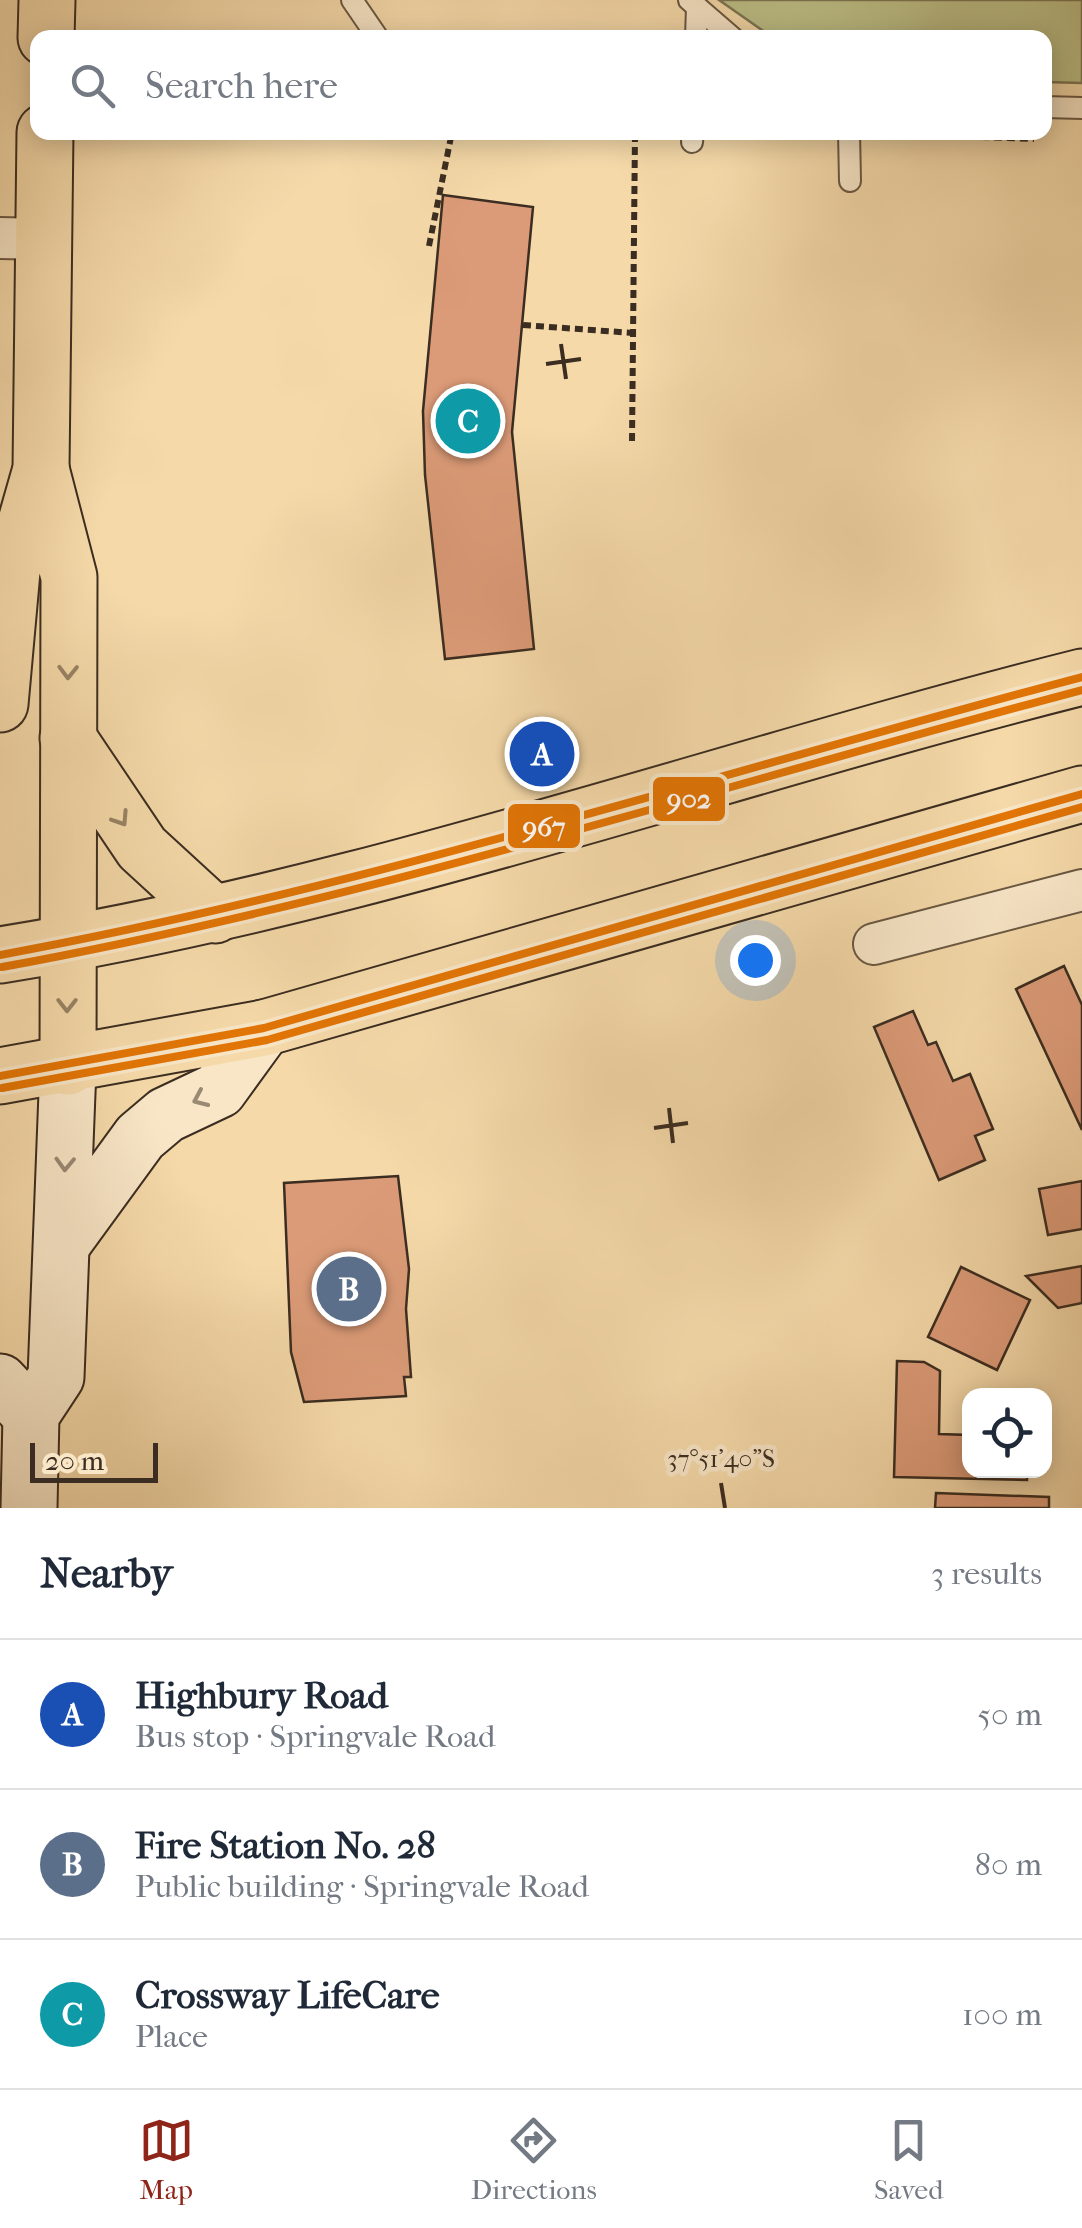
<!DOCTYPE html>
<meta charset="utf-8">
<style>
:root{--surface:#fff;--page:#f6f6f7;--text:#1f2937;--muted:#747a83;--line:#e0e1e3;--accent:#8f2418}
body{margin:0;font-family:"IM FELL French Canon",serif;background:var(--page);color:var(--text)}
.controls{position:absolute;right:30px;bottom:30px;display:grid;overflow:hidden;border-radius:20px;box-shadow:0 5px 25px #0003}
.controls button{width:90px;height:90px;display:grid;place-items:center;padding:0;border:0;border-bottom:2px solid var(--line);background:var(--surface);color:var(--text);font:50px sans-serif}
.scale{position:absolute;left:30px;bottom:25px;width:128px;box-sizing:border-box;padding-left:10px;border:5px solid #3b2d21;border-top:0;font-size:28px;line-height:35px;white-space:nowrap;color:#3b2d21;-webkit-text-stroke:8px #f8e6c7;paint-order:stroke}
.you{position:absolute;left:755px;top:960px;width:35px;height:35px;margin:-25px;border:8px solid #fff;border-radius:50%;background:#1a73e8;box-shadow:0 0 0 15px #1a73e833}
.badge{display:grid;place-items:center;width:65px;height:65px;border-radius:50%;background:var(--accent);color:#fff;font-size:32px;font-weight:700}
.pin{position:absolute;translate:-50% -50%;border:5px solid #fff;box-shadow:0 2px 10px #0006}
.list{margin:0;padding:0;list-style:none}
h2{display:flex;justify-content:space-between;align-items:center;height:130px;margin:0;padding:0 40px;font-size:42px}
h2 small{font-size:32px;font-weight:400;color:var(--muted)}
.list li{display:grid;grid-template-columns:65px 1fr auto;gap:30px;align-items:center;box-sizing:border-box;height:150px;padding:0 40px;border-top:2px solid var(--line)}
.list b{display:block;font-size:38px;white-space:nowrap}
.list p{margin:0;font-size:32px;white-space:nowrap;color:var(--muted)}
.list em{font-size:32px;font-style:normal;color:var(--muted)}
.icon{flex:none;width:55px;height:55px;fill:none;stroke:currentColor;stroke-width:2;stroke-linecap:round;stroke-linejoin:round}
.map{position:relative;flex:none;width:1082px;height:1508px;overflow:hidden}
.search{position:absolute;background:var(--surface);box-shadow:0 5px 25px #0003;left:30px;right:30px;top:30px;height:110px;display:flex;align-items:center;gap:25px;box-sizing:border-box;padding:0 35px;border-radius:20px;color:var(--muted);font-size:38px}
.sheet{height:580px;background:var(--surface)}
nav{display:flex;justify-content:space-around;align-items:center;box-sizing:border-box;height:140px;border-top:2px solid var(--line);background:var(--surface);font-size:28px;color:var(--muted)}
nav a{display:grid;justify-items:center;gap:5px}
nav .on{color:var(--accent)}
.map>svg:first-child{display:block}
.green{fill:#bcbf87;stroke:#7c7654;stroke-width:2.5}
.building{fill:#dc9b78;stroke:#3b2d21;stroke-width:2.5}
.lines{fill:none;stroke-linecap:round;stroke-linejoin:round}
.lane-casing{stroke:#6a5843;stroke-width:24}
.street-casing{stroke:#6a5843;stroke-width:44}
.secondary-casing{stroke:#3b2d21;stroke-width:59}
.primary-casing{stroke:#3b2d21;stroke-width:59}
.highway-casing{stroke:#3b2d21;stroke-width:59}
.path{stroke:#3b2d21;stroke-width:6;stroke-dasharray:8 5;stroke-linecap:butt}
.lane{stroke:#f8e6c7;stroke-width:20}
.street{stroke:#f8e6c7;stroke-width:40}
.secondary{stroke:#f8e6c7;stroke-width:55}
.primary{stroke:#f5d9a9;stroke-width:55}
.highway{stroke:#f5d9a9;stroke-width:55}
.bus-1-casing{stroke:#f8e6c7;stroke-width:15}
.bus-2-casing{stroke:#f8e6c7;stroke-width:15}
.bus-1{stroke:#e27505;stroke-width:8}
.bus-2{stroke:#e27505;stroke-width:8}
.oneway{stroke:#988365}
.oneway2{stroke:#9a8a74}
.ticks{fill:none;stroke:#3b2d21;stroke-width:4}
.ticks-label{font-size:25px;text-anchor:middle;fill:#3b2d21;stroke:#f8e6c7;stroke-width:9;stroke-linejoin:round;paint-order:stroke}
.line-badge{stroke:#f8e6c7;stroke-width:4}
.badge-label{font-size:28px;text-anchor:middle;font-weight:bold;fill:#fff}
</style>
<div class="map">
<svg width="1082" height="1508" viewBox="0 0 1082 1508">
<rect width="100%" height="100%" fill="#f5d9a9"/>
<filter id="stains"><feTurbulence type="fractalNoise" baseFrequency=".002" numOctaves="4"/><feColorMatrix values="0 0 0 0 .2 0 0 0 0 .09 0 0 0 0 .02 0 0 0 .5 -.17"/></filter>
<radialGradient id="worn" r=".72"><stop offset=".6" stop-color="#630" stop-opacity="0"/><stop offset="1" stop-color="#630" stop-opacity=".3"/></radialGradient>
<polygon class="green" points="719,0 1082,0 1082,83 1045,82 1044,38 772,37"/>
<g class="building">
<polygon points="443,195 533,207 512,432 534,649 445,659 425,475 423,411"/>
<polygon points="1064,966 1082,1005 1082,1130 1016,989"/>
<polygon points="913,1011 928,1045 936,1042 953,1081 970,1074 993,1129 975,1136 985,1160 939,1180 874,1027"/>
<polygon points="398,1176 409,1269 406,1309 411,1377 404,1377 406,1396 304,1402 291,1352 284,1183"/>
<polygon points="1082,1181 1082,1229 1048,1235 1039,1189"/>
<polygon points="1082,1266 1082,1303 1058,1308 1026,1276"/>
<polygon points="961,1267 1030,1300 997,1370 928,1337"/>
<polygon points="897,1361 924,1362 940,1371 939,1434 970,1435 970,1470 1027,1470 1027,1480 894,1477"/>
<polygon points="936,1493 1049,1497 1049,1508 935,1508"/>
</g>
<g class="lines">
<defs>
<g id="lane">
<polyline points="352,0 378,38"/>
<polyline points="689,0 733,38"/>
<polyline points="696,38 697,7"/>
<polyline points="1044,107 1082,108"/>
<polyline points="849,132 850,181"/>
<polyline points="692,142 693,132"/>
</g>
<g id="street">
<polyline points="0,238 44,239"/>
<polyline points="874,944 1082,890"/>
</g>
<g id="secondary">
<polyline points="62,1244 140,1137 166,1115 219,1090 264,1028"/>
<polyline points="0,1382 31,1415"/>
<polyline points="29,1508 31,1415 56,1377 68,1067"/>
</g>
<g id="primary">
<polyline points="46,38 47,0"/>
<polyline points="41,469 69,577 68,1067"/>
<polyline points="0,704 12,571 41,469 45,132"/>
<polyline points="68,738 142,848 215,915"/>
</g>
<g id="highway">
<path d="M0,955C369,896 720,768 1082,677"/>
<polyline points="0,1076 264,1028 1082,794"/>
</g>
</defs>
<use href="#lane" class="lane-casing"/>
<use href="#street" class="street-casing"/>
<use href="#secondary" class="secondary-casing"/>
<use href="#primary" class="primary-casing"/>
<use href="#highway" class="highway-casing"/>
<g class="path">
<polyline points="758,132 771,132"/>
<polyline points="877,133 1034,139"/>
<polyline points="429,246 452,132"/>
<polyline points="523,325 633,333"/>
<polyline points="632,441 635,132"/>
</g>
<use href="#lane" class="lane"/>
<use href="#street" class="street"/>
<use href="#secondary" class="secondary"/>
<use href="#primary" class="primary"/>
<use href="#highway" class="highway"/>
<defs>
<g id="bus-1">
<path d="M0,955C367,888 721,772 1082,677"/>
<polyline points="0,1076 264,1028 1082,794"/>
</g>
<g id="bus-2">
<path d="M2,967C369,900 722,785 1082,690"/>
<polyline points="2,1088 267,1040 1082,807"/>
</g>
</defs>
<use href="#bus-1" class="bus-1-casing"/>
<use href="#bus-2" class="bus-2-casing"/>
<use href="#bus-1" class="bus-1"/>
<use href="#bus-2" class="bus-2"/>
</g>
<defs><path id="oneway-chevron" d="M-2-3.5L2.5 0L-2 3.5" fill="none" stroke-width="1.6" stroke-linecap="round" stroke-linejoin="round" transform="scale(2.5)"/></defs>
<g class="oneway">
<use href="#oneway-chevron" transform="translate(68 672) rotate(91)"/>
<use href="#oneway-chevron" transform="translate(121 819) rotate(57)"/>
<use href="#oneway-chevron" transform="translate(67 1005) rotate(90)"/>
</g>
<g class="oneway2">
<use href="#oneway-chevron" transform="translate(200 1099) rotate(156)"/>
<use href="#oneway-chevron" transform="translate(65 1164) rotate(92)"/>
</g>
<path class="ticks" d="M561,344L566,379M546,364L581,359M669,1108L673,1143M654,1128L688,1123M721,1483L725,1508"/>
<g class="ticks-label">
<text x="721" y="1467">37°51'40"S</text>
</g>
<g class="line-badge">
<rect x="651" y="775" width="76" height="48" rx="10" fill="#e27505"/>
<rect x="506" y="802" width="76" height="48" rx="10" fill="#e27505"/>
</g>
<g class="badge-label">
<text x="689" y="808">902</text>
<text x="544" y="836">967</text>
</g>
<rect width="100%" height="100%" filter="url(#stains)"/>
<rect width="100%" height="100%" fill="url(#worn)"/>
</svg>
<div class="controls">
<button><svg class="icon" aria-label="locate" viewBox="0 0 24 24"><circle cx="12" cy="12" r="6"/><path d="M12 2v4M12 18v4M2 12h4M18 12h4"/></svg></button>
</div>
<div class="scale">20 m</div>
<div class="you"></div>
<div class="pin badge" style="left:542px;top:754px;background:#1a4fb4">A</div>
<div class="pin badge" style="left:349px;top:1289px;background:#5c6f8a">B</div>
<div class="pin badge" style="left:468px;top:421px;background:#0f9aa8">C</div>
<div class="search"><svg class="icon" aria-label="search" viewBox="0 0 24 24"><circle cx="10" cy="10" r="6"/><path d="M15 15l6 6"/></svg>Search here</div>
</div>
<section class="sheet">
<h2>Nearby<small>3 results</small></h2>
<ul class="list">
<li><span class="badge" style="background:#1a4fb4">A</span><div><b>Highbury Road</b><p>Bus stop · Springvale Road</p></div><em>50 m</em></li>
<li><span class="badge" style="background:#5c6f8a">B</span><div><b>Fire Station No. 28</b><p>Public building · Springvale Road</p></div><em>80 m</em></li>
<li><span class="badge" style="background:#0f9aa8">C</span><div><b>Crossway LifeCare</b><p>Place</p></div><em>100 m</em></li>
</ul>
</section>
<nav>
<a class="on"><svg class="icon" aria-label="map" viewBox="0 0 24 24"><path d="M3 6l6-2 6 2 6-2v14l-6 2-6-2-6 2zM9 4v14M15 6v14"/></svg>Map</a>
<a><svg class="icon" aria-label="directions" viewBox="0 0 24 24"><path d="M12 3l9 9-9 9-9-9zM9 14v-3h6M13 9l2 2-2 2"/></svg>Directions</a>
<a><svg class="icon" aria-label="saved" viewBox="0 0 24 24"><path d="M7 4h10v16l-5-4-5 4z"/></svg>Saved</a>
</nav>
